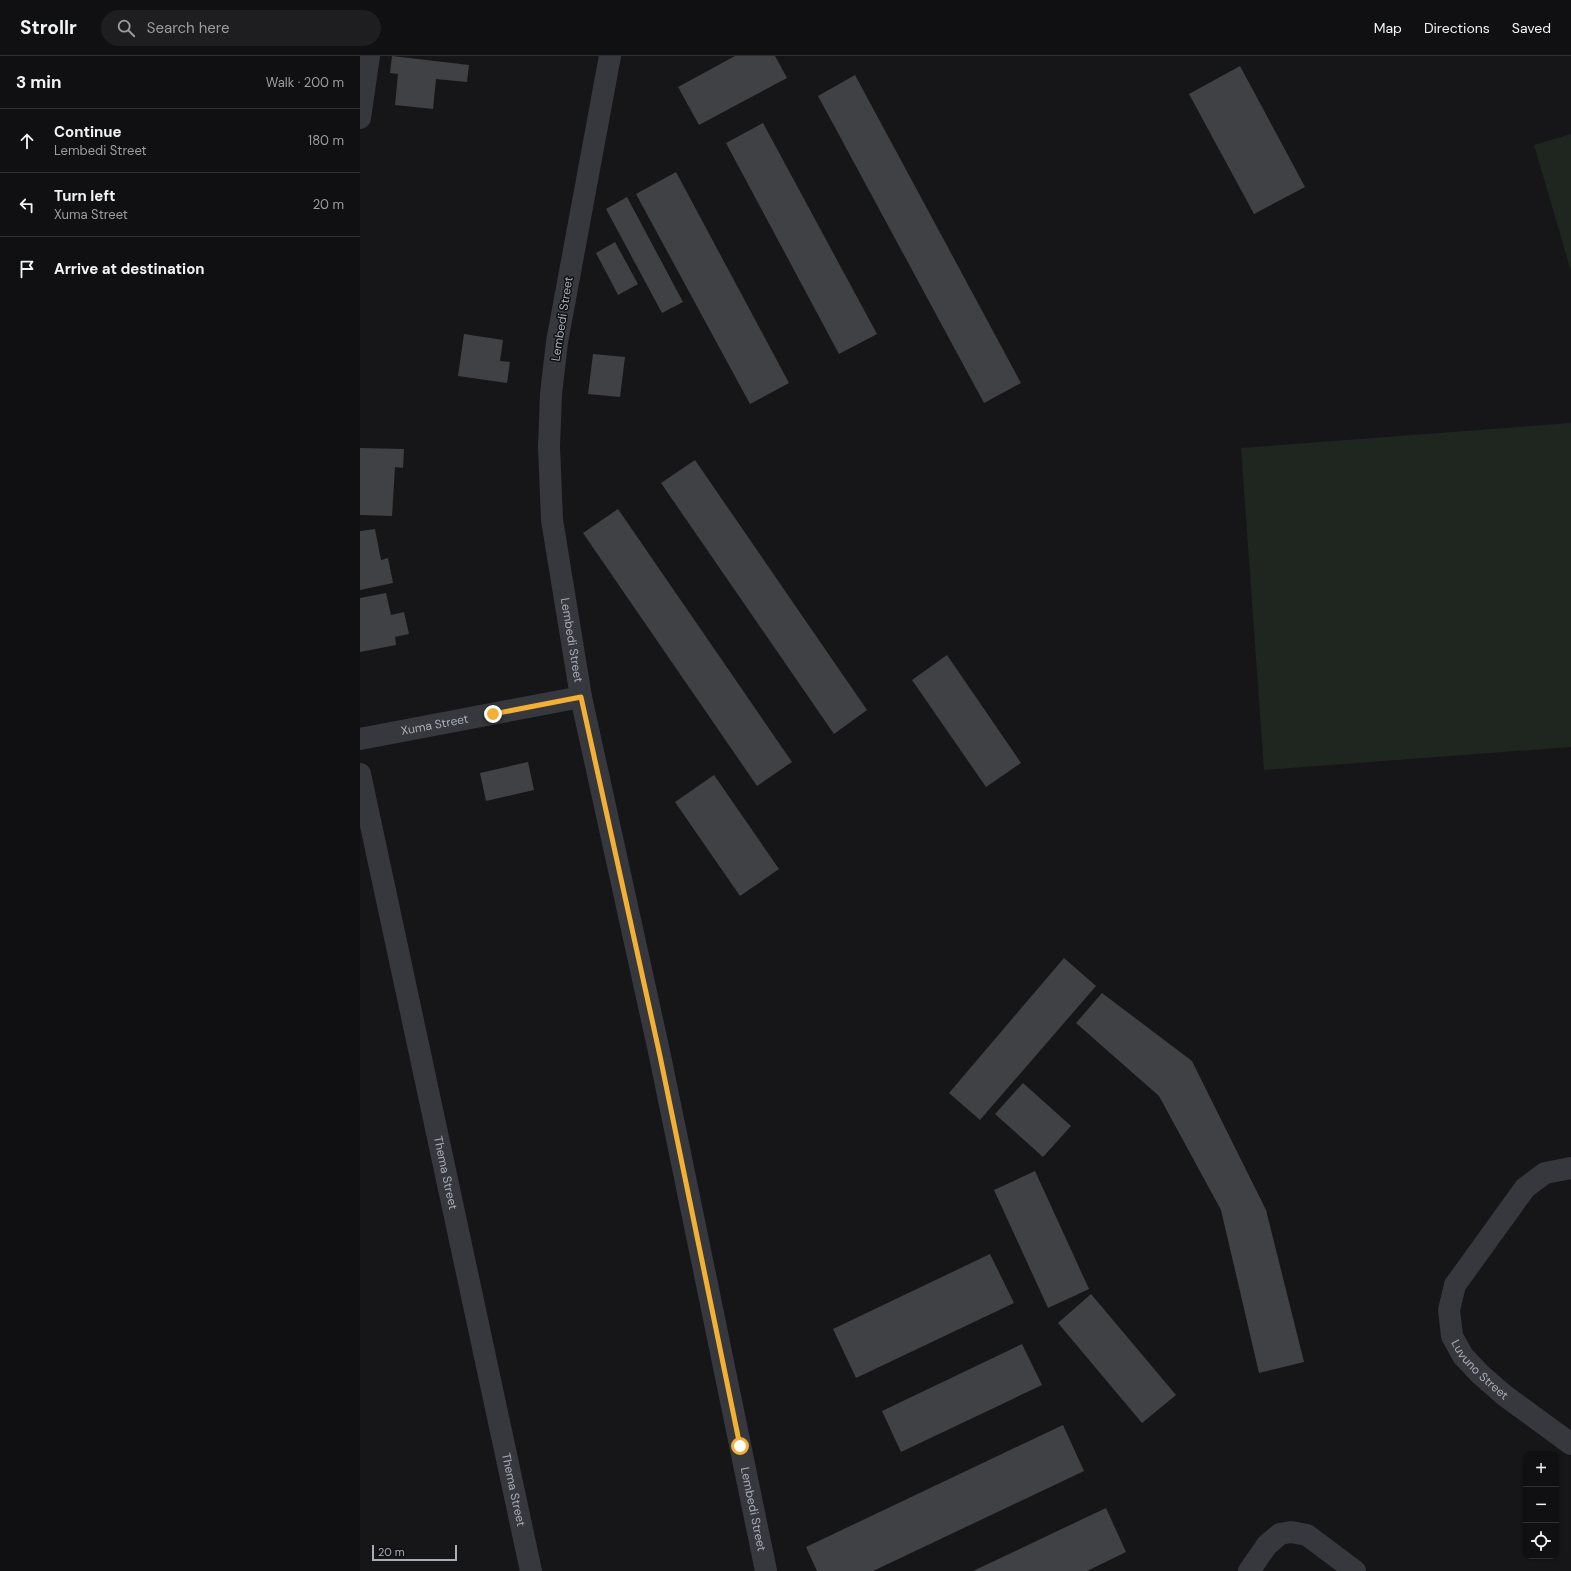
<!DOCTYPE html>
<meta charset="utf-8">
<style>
:root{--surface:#101012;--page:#1e1e20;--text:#f1f3f6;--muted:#9c9d9f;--line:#303032}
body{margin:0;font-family:"DM Sans",sans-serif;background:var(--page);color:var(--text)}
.controls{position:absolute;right:12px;bottom:12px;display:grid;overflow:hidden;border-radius:8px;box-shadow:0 1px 3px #0004}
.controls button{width:36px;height:36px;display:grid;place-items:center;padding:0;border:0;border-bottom:1px solid var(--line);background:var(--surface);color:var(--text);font:20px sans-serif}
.scale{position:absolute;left:12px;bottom:10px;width:85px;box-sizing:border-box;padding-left:4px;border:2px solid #a8adb8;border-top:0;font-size:11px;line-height:14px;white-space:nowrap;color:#a8adb8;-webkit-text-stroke:3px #111113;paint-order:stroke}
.stop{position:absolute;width:12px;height:12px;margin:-9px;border:3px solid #f2b134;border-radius:50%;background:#fff}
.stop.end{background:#f2b134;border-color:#fff;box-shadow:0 1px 4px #0008}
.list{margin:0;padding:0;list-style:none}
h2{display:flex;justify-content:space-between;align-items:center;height:52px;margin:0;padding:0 16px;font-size:17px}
h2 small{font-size:13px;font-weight:400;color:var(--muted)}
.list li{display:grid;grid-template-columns:26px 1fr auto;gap:12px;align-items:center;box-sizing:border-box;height:64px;padding:0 16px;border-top:1px solid var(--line)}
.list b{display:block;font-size:15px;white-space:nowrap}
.list p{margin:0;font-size:13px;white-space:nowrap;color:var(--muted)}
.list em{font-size:13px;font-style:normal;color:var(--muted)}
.icon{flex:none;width:22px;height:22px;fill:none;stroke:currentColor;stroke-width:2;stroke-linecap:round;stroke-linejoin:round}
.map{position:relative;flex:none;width:1211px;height:1515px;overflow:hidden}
header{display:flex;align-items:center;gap:24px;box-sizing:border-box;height:56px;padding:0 20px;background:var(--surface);border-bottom:1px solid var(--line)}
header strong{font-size:19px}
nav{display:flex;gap:22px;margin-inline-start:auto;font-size:14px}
.search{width:280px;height:36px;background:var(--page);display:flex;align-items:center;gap:10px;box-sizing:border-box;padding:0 14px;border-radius:22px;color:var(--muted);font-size:15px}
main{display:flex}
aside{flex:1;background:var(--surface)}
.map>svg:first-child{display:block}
.green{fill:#1e261f}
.building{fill:#404145}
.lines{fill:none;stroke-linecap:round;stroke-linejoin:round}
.street{stroke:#37383d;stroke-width:22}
.route{stroke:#f2b134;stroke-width:5}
.labels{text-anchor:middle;stroke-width:3;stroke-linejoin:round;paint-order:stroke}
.street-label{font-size:12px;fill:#a8adb8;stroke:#111113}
</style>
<header>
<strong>Strollr</strong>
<div class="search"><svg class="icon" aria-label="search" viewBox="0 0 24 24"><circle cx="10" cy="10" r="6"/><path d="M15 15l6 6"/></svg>Search here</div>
<nav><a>Map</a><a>Directions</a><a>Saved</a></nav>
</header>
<main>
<aside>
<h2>3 min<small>Walk · 200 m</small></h2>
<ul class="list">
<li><svg class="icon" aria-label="ahead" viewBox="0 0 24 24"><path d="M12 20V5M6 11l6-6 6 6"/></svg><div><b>Continue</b><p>Lembedi Street</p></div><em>180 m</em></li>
<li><svg class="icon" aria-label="left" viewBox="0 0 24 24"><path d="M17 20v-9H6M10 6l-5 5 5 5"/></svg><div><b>Turn left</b><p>Xuma Street</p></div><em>20 m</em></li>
<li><svg class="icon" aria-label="arrive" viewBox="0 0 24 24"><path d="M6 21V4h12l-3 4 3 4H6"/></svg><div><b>Arrive at destination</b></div></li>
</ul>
</aside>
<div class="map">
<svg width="1211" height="1515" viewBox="0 0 1211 1515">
<rect width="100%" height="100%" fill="#161618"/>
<g class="green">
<polygon points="1211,78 1211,215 1174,89"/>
<polygon points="1211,367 1211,691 904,714 881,392"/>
</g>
<g class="building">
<polygon points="32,0 109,9 107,26 76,23 73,53 35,49 38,18 30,17"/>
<polygon points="375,0 415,0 427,22 339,69 318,31"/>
<polygon points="880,10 945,131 894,158 829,38"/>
<polygon points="495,19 661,327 624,347 458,40"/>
<polygon points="403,67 517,278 479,298 366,87"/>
<polygon points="316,116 429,327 390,348 276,138"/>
<polygon points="267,141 323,246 302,257 246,153"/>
<polygon points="255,186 278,228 258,239 236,197"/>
<polygon points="104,278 143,284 140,305 150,306 147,327 98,320"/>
<polygon points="233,298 265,301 260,341 228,338"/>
<polygon points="0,392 44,393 43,412 35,411 32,460 0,459"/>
<polygon points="335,404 507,654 474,678 301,427"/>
<polygon points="258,453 432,706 397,730 223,477"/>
<polygon points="15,473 21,504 28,502 33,527 0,534 0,475"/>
<polygon points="26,537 31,559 44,556 49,578 35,581 36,589 0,596 0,542"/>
<polygon points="587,599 661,707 626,731 552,624"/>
<polygon points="168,706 174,734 126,745 120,717"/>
<polygon points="354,719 419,813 380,840 315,746"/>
<polygon points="704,902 736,930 620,1064 589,1037"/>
<polygon points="742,937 832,1005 906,1154 944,1306 899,1317 861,1154 799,1040 716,967"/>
<polygon points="663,1027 711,1070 683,1101 635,1058"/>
<polygon points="675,1115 729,1233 688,1252 634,1134"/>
<polygon points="630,1198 654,1247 496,1322 473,1273"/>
<polygon points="731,1238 816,1339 782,1367 698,1267"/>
<polygon points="662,1288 682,1329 541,1396 522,1355"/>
<polygon points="703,1369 724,1415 513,1515 457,1515 446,1491"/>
<polygon points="746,1452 766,1496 727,1515 613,1515"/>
</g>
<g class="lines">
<g class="street">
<path id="s1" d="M250,0L197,286L191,338L189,390L192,464L221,641L300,1000L406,1515"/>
<polyline points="0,62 9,0"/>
<path id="s2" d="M0,683L221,641"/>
<path id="s3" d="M0,718L171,1515"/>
<path id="s4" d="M1211,1112L1185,1117L1165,1132L1095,1229L1089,1254L1092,1280L1103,1300L1120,1318L1144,1339L1211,1388"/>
<polyline points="889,1515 907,1489 920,1478 931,1476 947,1479 995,1515"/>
</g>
</g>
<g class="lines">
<polyline class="route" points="133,658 221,641 300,1000 380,1390"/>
</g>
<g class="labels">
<g class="street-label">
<text transform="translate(202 263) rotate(-81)" y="4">Lembedi Street</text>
<text dy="4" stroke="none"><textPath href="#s1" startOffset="591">Lembedi Street</textPath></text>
<text dy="4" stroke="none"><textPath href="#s2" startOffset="76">Xuma Street</textPath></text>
<text dy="4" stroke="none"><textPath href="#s3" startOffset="408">Thema Street</textPath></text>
<text dy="4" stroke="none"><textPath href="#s4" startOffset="267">Luvuno Street</textPath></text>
<text dy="4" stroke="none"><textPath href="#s3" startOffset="732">Thema Street</textPath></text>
<text dy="4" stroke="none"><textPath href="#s1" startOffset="1479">Lembedi Street</textPath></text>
</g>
</g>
</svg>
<div class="controls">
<button>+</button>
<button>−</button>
<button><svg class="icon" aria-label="locate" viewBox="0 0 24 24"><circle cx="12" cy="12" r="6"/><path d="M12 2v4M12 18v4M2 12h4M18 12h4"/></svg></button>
</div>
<div class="scale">20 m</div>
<div class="stop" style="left:380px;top:1390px"></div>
<div class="stop end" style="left:133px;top:658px"></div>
</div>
</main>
